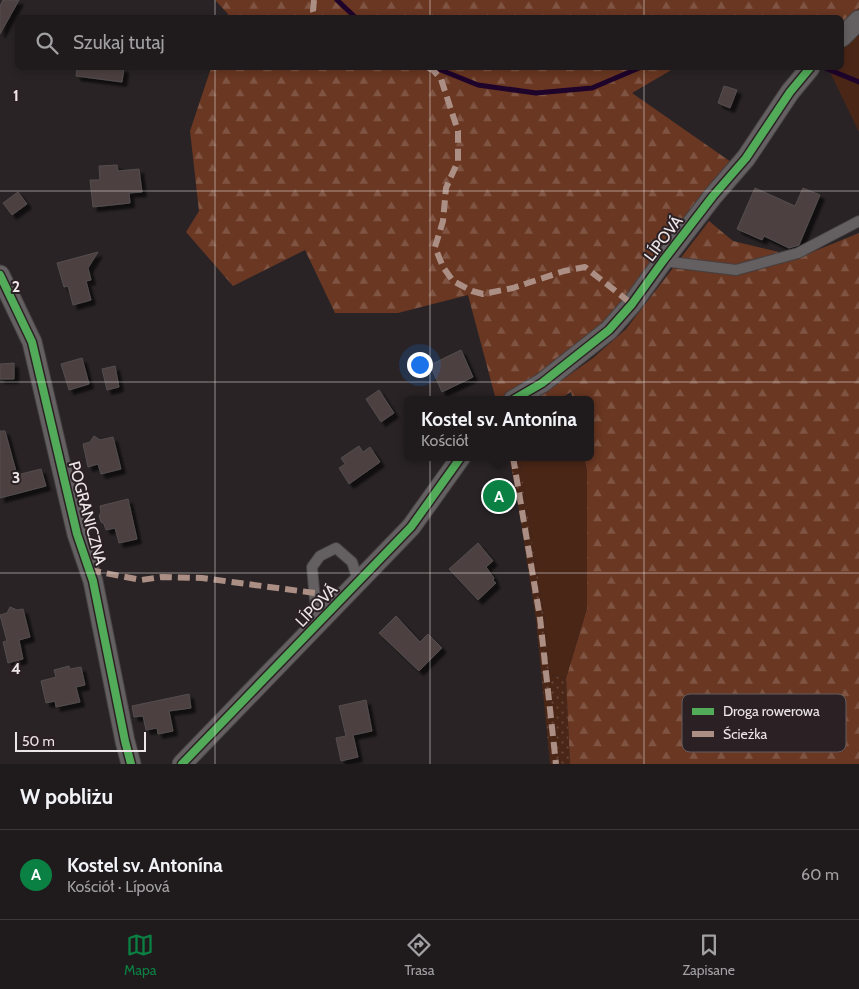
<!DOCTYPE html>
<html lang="pl">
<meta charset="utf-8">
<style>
:root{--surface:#1f1a1c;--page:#272325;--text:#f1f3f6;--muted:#a1a1a3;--line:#3c383b;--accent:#0b8043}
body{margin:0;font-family:Cabin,sans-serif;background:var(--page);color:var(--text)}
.scale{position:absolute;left:15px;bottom:12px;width:131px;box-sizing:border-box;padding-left:5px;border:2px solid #ede6e8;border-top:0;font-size:14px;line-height:18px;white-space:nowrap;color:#ede6e8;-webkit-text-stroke:4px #2b2124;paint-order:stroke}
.you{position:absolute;left:419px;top:364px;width:18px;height:18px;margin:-12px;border:4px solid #fff;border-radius:50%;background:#1a73e8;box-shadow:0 0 0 8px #1a73e833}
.badge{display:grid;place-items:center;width:32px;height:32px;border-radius:50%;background:var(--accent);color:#fff;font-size:16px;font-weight:700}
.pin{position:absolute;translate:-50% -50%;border:2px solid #fff;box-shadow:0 1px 5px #0006}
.popup{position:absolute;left:404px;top:396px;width:190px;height:65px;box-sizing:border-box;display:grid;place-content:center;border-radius:8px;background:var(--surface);filter:drop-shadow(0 1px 4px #0005);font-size:16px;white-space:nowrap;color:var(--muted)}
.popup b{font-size:19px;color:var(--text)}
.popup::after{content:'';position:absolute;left:50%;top:100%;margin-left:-10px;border:10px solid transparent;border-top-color:var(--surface)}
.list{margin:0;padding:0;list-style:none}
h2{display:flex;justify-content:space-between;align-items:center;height:65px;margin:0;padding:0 20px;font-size:21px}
h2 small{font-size:16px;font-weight:400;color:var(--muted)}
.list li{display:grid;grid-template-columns:32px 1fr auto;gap:15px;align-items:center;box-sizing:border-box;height:90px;padding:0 20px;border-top:1px solid var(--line)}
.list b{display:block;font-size:19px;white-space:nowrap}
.list p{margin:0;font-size:16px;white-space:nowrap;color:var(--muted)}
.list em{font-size:16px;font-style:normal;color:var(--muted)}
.icon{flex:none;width:28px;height:28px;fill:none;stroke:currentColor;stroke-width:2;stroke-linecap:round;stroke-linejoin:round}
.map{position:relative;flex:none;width:859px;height:764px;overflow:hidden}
.search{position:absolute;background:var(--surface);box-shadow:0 2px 8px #0003;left:15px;right:15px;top:15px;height:55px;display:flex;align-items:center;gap:12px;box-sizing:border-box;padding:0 18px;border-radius:8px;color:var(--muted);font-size:19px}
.sheet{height:155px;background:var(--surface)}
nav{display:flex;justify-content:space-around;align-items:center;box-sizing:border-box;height:70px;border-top:1px solid var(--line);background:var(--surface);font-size:14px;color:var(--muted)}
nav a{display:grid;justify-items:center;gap:2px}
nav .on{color:var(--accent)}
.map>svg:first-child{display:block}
.grass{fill:url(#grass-dots)}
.forest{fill:url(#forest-firs)}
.green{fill:#4a2617}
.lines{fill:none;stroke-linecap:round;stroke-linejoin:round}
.stream{stroke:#1e032b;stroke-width:5}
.building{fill:#4d4041;stroke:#534e4f;filter:url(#shadow)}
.service-casing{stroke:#454042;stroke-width:12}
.minor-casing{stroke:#454042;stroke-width:21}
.service{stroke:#646061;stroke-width:10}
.minor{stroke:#646061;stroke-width:19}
.quiet{stroke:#ac8f84;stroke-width:6;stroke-dasharray:12 6;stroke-linecap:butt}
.cycleway-casing{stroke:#2b2124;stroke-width:11}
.cycleway{stroke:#51ab58;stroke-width:8}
.grid{fill:none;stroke:#ede6e8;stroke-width:1;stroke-opacity:0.55}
.labels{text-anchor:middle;stroke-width:4;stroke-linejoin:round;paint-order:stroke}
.street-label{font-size:16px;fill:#ede6e8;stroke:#2b2124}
.key{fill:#2b2124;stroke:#655c5f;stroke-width:1}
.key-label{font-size:14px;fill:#ede6e8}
.grid-label{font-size:16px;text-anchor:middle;font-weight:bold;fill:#ede6e8;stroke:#2b2124;stroke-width:4;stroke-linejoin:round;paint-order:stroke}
</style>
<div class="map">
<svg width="859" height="764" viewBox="0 0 859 764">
<defs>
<pattern id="grass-dots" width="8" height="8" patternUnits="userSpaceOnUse" patternTransform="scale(1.25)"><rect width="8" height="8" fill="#4a2617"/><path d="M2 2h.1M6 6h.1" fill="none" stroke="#644639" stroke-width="1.8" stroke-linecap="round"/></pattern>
<pattern id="forest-firs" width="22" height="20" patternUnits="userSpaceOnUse" patternTransform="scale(1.25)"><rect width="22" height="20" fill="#693722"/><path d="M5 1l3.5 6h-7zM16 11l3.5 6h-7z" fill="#7f5442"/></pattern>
<filter id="shadow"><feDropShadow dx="4.5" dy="4.5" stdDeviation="1" flood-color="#0009"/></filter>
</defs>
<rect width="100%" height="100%" fill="#292325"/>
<polygon class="grass" points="509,457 519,457 544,615 550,675 566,678 570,764 550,764 536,620 518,504"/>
<g class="forest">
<polygon points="215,0 859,0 859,8 842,25 842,18 227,18 228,14"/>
<polygon points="211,68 681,68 673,69 632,93 731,162 693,206 611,318 550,369 503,400 496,400 468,295 398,313 335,313 305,250 233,286 186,232 199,211 190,131"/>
<polygon points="709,221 733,241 800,257 859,233 859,764 570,764 566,678 587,608 587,472 584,457 590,457 590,400 573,400 571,392 558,400 528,400 565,378 593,358 626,329"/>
</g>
<g class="green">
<polygon points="859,8 859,132 828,68 842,68 842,25"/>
<polygon points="519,457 584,457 587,472 587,608 566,678 550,675 544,615"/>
</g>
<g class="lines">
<g class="stream">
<polyline points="337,0 356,18"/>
<polyline points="436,68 478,85 536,93 592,88 639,68"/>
<polyline points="825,68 859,82"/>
</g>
</g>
<g class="building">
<polygon points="3,0 19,0 0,34 0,6"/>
<polygon points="77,68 124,68 122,82 76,76"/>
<polygon points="724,86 737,90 730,108 718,103"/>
<polygon points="117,165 118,171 139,169 142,192 129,193 130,203 93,207 90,180 100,180 99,166"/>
<polygon points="755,188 795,206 803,188 820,195 799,245 789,248 764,236 762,240 737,229"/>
<polygon points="18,192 27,204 12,215 3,203"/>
<polygon points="98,252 88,268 91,280 86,281 91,300 73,305 68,286 64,287 57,263"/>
<polygon points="461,350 473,377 442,392 430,365"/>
<polygon points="82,358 89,384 69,390 61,364"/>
<polygon points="14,363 14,379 0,379 0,364"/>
<polygon points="115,366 119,387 107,390 102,369"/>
<polygon points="379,390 394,413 381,422 366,399"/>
<polygon points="0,431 5,431 17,475 41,469 46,486 0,498"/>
<polygon points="94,436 100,440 113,437 121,469 101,474 98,464 88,467 83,444 90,442"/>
<polygon points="359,446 363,452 370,447 380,462 349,484 339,468 345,464 341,458"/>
<polygon points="493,483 508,493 500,504 485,493"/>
<polygon points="128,499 137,539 119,543 115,528 106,530 104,524 101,522 99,516 101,512 100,506"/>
<polygon points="478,543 493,561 486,567 494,578 493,580 496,583 478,600 449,569"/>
<polygon points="10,607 17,610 23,609 30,637 19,640 23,659 8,663 3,642 7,641 0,615 7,613"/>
<polygon points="396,616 420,642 428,634 442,648 419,671 379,633"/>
<polygon points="69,666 70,669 81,667 85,685 76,687 80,702 56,707 55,701 46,703 41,681 56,677 54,670"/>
<polygon points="189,694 191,708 169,711 173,731 158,734 157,728 146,730 143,716 134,717 132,706"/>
<polygon points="366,700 372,731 353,735 358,757 341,761 336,738 346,736 339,706"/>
</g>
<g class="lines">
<defs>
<g id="service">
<polyline points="663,261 736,270 798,253 859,221"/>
<polyline points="316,624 315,600 312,567 320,556 336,548 352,562 358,580"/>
</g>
<g id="minor">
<polyline points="842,37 859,20"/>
<polyline points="0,275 32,342 77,534 93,581 125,741 131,764"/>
<polyline points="513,400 542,383 609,330 632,304 663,261 713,196 746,158 790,92 810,68"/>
<polyline points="182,764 411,527 461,457"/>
</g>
</defs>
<use href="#service" class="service-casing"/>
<use href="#minor" class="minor-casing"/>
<use href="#service" class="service"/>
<use href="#minor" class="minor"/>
<g class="quiet">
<polyline points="314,0 313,11 315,18"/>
<polyline points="428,68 433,70 441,79 458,131 458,161 446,188 443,221 435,247 443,267 453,281 472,291 483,294 513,288 564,271 585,267 632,304"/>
<polyline points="513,457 540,618 556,764"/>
<polyline points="89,570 141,580 162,577 202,578 315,593"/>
</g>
<defs>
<g id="cycleway">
<polyline points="0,275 32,342 77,534 93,581 125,741 131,764"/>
<polyline points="513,400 542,383 609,330 632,304 663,261 713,196 746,158 790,92 810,68"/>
<polyline points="182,764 411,527 461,457"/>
</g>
</defs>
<use href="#cycleway" class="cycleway-casing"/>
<use href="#cycleway" class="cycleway"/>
</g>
<path class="grid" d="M215,0V18M430,0V18M644,0V18M215,68V764M430,68V764M644,68V764M0,191H859M0,382H859M0,573H859"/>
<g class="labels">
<g class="street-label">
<text transform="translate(663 238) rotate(-53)" y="6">LÍPOVÁ</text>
<text transform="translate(88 513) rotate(75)" y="6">POGRANICZNA</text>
<text transform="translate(316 605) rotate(-46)" y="6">LÍPOVÁ</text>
</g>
</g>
<rect x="682" y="694" width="164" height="58" rx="8" class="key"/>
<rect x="692" y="708" width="22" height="7" fill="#51ab58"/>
<rect x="692" y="731" width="22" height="6" fill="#ac8f84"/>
<g class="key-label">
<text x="723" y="716">Droga rowerowa</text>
<text x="723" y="739">Ścieżka</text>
</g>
<g class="grid-label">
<text x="16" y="101">1</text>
<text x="16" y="292">2</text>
<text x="16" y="483">3</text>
<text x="16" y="674">4</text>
</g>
</svg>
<div class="scale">50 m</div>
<div class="you"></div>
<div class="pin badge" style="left:499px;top:496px">A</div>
<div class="popup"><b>Kostel sv. Antonína</b>Kościół</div>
<div class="search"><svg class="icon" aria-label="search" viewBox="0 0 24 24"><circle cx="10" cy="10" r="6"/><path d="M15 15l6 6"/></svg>Szukaj tutaj</div>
</div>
<section class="sheet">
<h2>W pobliżu<small></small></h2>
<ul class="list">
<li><span class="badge">A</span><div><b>Kostel sv. Antonína</b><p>Kościół · Lípová</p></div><em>60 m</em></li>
</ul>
</section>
<nav>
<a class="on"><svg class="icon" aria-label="map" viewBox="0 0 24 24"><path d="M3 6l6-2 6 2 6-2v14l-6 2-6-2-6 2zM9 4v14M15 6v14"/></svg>Mapa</a>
<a><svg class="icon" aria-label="directions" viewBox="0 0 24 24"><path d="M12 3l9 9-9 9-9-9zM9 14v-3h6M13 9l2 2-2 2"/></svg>Trasa</a>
<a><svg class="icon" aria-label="saved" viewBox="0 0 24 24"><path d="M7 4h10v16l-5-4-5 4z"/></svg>Zapisane</a>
</nav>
